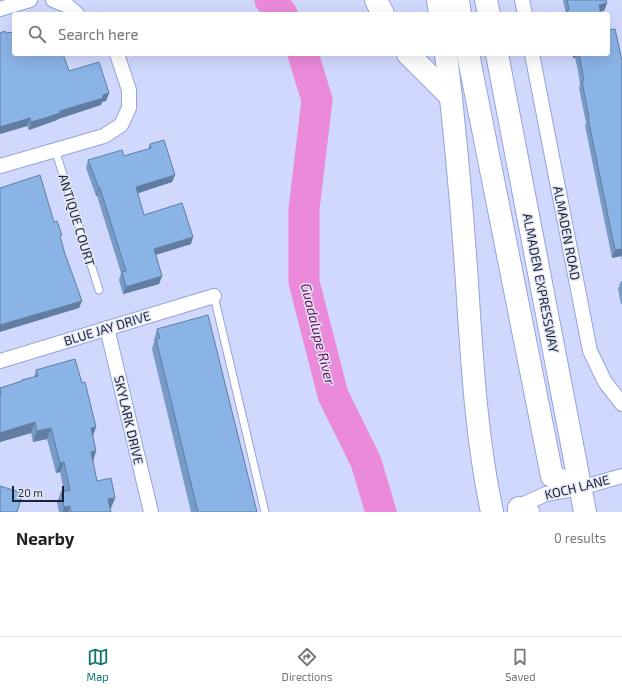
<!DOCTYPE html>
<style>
:root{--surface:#fff;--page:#f6f6f6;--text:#222;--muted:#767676;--line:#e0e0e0;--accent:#0f766e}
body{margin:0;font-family:"Exo 2",sans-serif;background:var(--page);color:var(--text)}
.scale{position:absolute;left:12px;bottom:10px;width:52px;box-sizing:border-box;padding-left:4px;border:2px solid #1d2238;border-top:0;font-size:11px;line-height:14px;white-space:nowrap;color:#1d2238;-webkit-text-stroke:3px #e4e7f4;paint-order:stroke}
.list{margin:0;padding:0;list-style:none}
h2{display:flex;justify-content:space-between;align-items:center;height:52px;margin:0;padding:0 16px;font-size:17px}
h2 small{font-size:13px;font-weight:400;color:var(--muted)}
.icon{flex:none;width:22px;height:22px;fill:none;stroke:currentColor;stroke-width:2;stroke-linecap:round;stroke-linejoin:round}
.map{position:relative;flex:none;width:622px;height:512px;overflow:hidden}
.search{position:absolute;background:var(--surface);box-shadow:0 4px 16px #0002;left:12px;right:12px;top:12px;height:44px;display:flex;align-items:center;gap:10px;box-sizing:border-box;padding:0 14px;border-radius:4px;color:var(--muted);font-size:15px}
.sheet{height:124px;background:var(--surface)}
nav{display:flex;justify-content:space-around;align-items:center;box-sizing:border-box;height:56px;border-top:1px solid var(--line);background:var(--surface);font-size:11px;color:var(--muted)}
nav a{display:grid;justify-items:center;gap:2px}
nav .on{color:var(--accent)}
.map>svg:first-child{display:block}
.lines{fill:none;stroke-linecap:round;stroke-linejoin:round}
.river{stroke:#eb8ada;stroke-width:31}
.service-casing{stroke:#95a3dc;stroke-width:9}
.minor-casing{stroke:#95a3dc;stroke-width:16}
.primary-casing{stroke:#95a3dc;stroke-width:24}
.service{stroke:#fff;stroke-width:7}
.minor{stroke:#fff;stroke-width:14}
.primary{stroke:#fff;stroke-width:22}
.wall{fill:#779ac6}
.shaded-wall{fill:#617da1}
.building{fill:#8ab3e6;stroke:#617da1}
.labels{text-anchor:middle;stroke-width:3;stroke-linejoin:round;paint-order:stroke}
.street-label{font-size:13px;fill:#1d2238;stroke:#e4e7f4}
.water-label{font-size:14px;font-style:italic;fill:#6a1360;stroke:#e4e7f4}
</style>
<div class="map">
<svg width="622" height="512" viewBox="0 0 622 512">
<rect width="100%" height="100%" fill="#d0d9fd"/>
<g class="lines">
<g class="river">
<polyline points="270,0 282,14"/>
<polyline points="303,54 317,100 304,209 304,282 333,395 366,462 381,512"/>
</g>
<defs>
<g id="service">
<polyline points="55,149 99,290"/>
<polyline points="214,296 265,512"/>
</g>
<g id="minor">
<polyline points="53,0 68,6 77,14"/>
<polyline points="522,0 525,14"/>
<polyline points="0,9 30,0"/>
<polyline points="532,54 590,351 605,382 622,404"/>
<polyline points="0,166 104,136 121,125 129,108 129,90 117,54"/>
<polyline points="107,328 151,512"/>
<polyline points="0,361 214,296"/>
<polyline points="515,510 526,503 546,494 580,488 622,476"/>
</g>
<g id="primary">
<polyline points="376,0 383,14"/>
<polyline points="438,0 440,14"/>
<polyline points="458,0 460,14"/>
<polyline points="486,0 489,14"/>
<polyline points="408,54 451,97"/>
<path d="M446,54C455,130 462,207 467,283C472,360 476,437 492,512"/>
<polyline points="468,54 552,476 580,488"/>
<polyline points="497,54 585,512"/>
<polyline points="519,508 528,512"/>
</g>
</defs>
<use href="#service" class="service-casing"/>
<use href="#minor" class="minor-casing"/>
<use href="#primary" class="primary-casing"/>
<use href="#service" class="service"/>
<use href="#minor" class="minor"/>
<use href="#primary" class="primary"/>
</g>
<g class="wall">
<polygon points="563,0 606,0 607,3 604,11 600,11 601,14 566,14"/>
<polygon points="0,33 6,33 69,71 109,93 106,101 102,102 101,105 58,119 57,120 29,130 27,126 0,134"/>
<polygon points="572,54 608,54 622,61 622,260 621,256 612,258 585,126 586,123 579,88 580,84 578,71 575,58 573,58"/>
<polygon points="150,144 175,175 172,182 137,193 144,215 191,244 156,255 162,276 159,284 123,294 119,280 121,273 97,196 96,196 86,168 88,160 124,156 148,149"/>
<polygon points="621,281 622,281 622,304 621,304 618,289"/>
<polygon points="157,329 257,512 191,512 152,349 154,342 154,340"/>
<polygon points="36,370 82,383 96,427 93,436 96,451 93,461 97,481 115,498 111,508 110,509 111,512 59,512 57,502 61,492 64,491 60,472 56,473 47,439 33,442 31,433 0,442 0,388 21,381 22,380 34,377"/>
</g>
<g class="shaded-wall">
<polygon points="607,3 604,11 596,12 599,5"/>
<polygon points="574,54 576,54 575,58 573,58"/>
<polygon points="109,93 106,101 102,102 101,105 58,119 57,120 29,130 31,122"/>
<polygon points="30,118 27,126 0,134 0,127"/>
<polygon points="175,175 172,182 133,195 136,187"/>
<polygon points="99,188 100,188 97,196 96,196"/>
<polygon points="193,237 191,244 151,256 154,249"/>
<polygon points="622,249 622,254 621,256 612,258 615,250"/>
<polygon points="162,276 159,284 123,294 126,287"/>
<polygon points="82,301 79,308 0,332 0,325"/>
<polygon points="35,422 31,433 0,442 0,433"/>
<polygon points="96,427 92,438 91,428"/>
<polygon points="51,428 47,439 33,442 37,431"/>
<polygon points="96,451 93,461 91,452"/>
<polygon points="64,462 60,472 56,473 60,463"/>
<polygon points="115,498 111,508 104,510 108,499"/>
<polygon points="70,506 68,512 63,512 64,507"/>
</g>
<g class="building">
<polygon points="567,0 606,0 607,3 599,5 601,14 568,14 568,9 569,9"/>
<polygon points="615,29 622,61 622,249 615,250 588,118 589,118 582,81 584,80 579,54 608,54 608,30"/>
<polygon points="5,31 6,33 14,32 14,54 63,54 69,71 99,62 109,93 103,95 103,98 60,111 60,113 45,118 31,122 30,118 0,127 0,33"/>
<polygon points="164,140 175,175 136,187 144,215 182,203 193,237 154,249 162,276 126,287 122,272 126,271 100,188 99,188 88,160 122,150 124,156 151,148 150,144"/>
<polygon points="40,175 54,222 57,221 62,235 60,236 65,254 82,301 0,325 0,188"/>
<polygon points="208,315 251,488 257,512 198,512 156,339 160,338 157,329"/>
<polygon points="75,359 82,383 85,382 96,427 91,428 96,451 91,452 97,481 111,478 115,498 108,499 111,512 71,512 70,506 64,507 61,492 70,490 64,462 60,463 51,428 37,431 35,422 0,433 0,394 1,394 0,388 22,381 22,380 38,376 36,370"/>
<polygon points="0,486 23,493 17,512 0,512"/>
</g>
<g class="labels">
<g class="street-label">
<text transform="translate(77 220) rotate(73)" y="5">ANTIQUE COURT</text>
<text transform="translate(567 233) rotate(79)" y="5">ALMADEN ROAD</text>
<text transform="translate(541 283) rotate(79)" y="5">ALMADEN EXPRESSWAY</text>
<text transform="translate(107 328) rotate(-17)" y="5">BLUE JAY DRIVE</text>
<text transform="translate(129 420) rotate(77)" y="5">SKYLARK DRIVE</text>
<text transform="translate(577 487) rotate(-14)" y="5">KOCH LANE</text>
</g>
<g class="water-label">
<text transform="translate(318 334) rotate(76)" y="5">Guadalupe River</text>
</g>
</g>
</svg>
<div class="scale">20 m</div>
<div class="search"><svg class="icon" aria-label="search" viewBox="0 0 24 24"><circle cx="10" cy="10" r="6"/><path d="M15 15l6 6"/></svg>Search here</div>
</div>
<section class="sheet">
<h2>Nearby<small>0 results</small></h2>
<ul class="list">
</ul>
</section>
<nav>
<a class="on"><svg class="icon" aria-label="map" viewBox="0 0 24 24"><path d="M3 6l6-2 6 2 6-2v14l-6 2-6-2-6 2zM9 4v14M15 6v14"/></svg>Map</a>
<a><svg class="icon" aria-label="directions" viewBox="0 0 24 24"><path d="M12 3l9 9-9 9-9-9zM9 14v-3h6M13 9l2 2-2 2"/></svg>Directions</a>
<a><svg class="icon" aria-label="saved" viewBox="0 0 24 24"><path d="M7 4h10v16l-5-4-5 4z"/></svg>Saved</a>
</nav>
